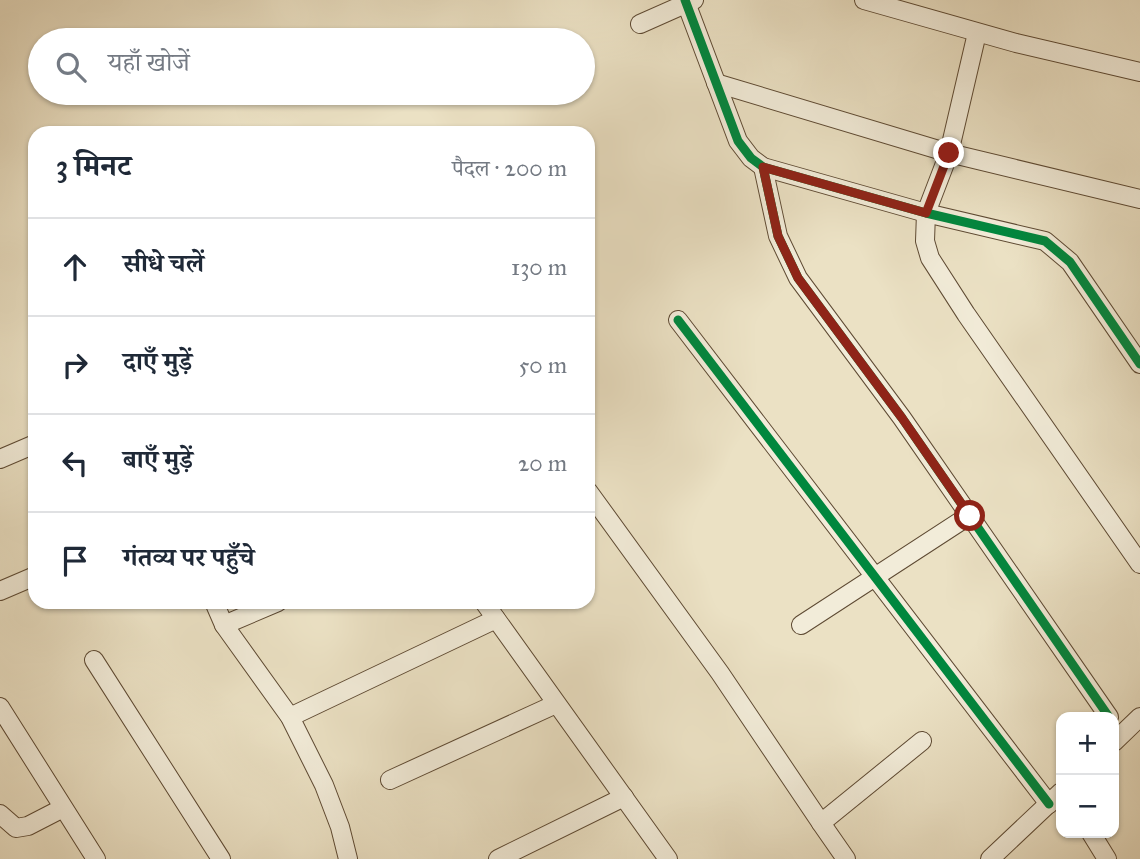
<!DOCTYPE html>
<html lang="hi">
<meta charset="utf-8">
<style>
:root{--surface:#fff;--page:#f6f6f7;--text:#1f2937;--muted:#747a83;--line:#e0e1e3}
body{margin:0;font-family:"IM FELL Great Primer","Noto Serif Devanagari",serif;background:var(--page);color:var(--text)}
.controls{position:absolute;right:21px;bottom:21px;display:grid;overflow:hidden;border-radius:14px;box-shadow:0 2px 5px #0004}
.controls button{width:63px;height:63px;display:grid;place-items:center;padding:0;border:0;border-bottom:2px solid var(--line);background:var(--surface);color:var(--text);font:35px sans-serif}
.stop{position:absolute;width:21px;height:21px;margin:-16px;border:5px solid #8f2418;border-radius:50%;background:#fff}
.stop.end{background:#8f2418;border-color:#fff;box-shadow:0 2px 7px #0008}
.list{margin:0;padding:0;list-style:none}
h2{display:flex;justify-content:space-between;align-items:center;height:91px;margin:0;padding:0 28px;font-size:30px}
h2 small{font-size:23px;font-weight:400;color:var(--muted)}
.list li{display:grid;grid-template-columns:46px 1fr auto;gap:21px;align-items:center;box-sizing:border-box;height:98px;padding:0 28px;border-top:2px solid var(--line)}
.list b{display:block;font-size:26px;white-space:nowrap}
.list em{font-size:23px;font-style:normal;color:var(--muted)}
.icon{flex:none;width:38px;height:38px;fill:none;stroke:currentColor;stroke-width:2;stroke-linecap:round;stroke-linejoin:round}
.map{position:relative;flex:none;width:1140px;height:859px;overflow:hidden}
.search{position:absolute;background:var(--surface);box-shadow:0 2px 5px #0004;left:28px;top:28px;width:567px;height:77px;display:flex;align-items:center;gap:18px;box-sizing:border-box;padding:0 24px;border-radius:38px;color:var(--muted);font-size:26px}
.panel{position:absolute;background:var(--surface);box-shadow:0 2px 5px #0004;left:28px;top:126px;width:567px;height:483px;border-radius:21px}
.map>svg:first-child{display:block}
.lines{fill:none;stroke-linecap:round;stroke-linejoin:round}
.minor-casing{stroke:#5e4a33;stroke-width:20}
.minor{stroke:#f2ecd9;stroke-width:18}
.cycleway-casing{stroke:#f2ecd9;stroke-width:13}
.cycleway{stroke:#00873e;stroke-width:9}
.route{stroke:#8f2418;stroke-width:9}
</style>
<div class="map">
<svg width="1140" height="859" viewBox="0 0 1140 859">
<rect width="100%" height="100%" fill="#ebe1c4"/>
<filter id="stains"><feTurbulence type="fractalNoise" baseFrequency=".00286" numOctaves="4"/><feColorMatrix values="0 0 0 0 .2 0 0 0 0 .09 0 0 0 0 .02 0 0 0 .5 -.17"/></filter>
<radialGradient id="worn" r=".72"><stop offset=".6" stop-color="#630" stop-opacity="0"/><stop offset="1" stop-color="#630" stop-opacity=".3"/></radialGradient>
<g class="lines">
<defs>
<g id="minor">
<polyline points="685,0 738,141 751,158 763,167 926,213 1045,241 1070,262 1140,364"/>
<polyline points="864,0 1016,43 1140,72"/>
<polyline points="640,24 694,0"/>
<polyline points="977,33 949,153 926,213 925,241 930,258 966,314 1140,564"/>
<polyline points="716,83 949,153 1140,199"/>
<polyline points="763,167 778,236 798,278 902,418 1109,717"/>
<polyline points="678,320 1049,804"/>
<polyline points="0,459 35,444"/>
<polyline points="588,491 720,673 821,823 922,741"/>
<polyline points="0,591 35,576"/>
<polyline points="214,602 224,625 290,717 324,785 340,827 348,859"/>
<polyline points="484,602 668,859"/>
<polyline points="224,625 278,602"/>
<polyline points="801,625 970,515"/>
<polyline points="94,660 221,859"/>
<polyline points="0,707 96,859"/>
<polyline points="290,717 496,619"/>
<polyline points="1114,742 1140,717"/>
<polyline points="390,780 556,704"/>
<polyline points="0,814 16,828 28,826 63,808"/>
<polyline points="821,823 846,859"/>
<polyline points="1091,833 1107,859"/>
<polyline points="498,859 624,797"/>
<polyline points="990,859 1061,792"/>
</g>
</defs>
<use href="#minor" class="minor-casing"/>
<use href="#minor" class="minor"/>
<defs>
<g id="cycleway">
<polyline points="685,0 738,141 751,158 763,167 926,213 1045,241 1070,262 1140,364"/>
<polyline points="763,167 778,236 798,278 902,418 1109,717"/>
<polyline points="678,320 1049,804"/>
</g>
</defs>
<use href="#cycleway" class="cycleway-casing"/>
<use href="#cycleway" class="cycleway"/>
</g>
<g class="lines">
<polyline class="route" points="949,153 926,213 763,167 778,236 798,278 902,418 970,516"/>
</g>
<rect width="100%" height="100%" filter="url(#stains)"/>
<rect width="100%" height="100%" fill="url(#worn)"/>
</svg>
<div class="controls">
<button>+</button>
<button>−</button>
</div>
<div class="stop" style="left:970px;top:516px"></div>
<div class="stop end" style="left:949px;top:153px"></div>
<div class="search"><svg class="icon" aria-label="search" viewBox="0 0 24 24"><circle cx="10" cy="10" r="6"/><path d="M15 15l6 6"/></svg>यहाँ खोजें</div>
<section class="panel">
<h2>3 मिनट<small>पैदल · 200 m</small></h2>
<ul class="list">
<li><svg class="icon" aria-label="ahead" viewBox="0 0 24 24"><path d="M12 20V5M6 11l6-6 6 6"/></svg><div><b>सीधे चलें</b></div><em>130 m</em></li>
<li><svg class="icon" aria-label="right" viewBox="0 0 24 24"><path d="M7 20v-9h11M14 6l5 5-5 5"/></svg><div><b>दाएँ मुड़ें</b></div><em>50 m</em></li>
<li><svg class="icon" aria-label="left" viewBox="0 0 24 24"><path d="M17 20v-9H6M10 6l-5 5 5 5"/></svg><div><b>बाएँ मुड़ें</b></div><em>20 m</em></li>
<li><svg class="icon" aria-label="arrive" viewBox="0 0 24 24"><path d="M6 21V4h12l-3 4 3 4H6"/></svg><div><b>गंतव्य पर पहुँचे</b></div></li>
</ul>
</section>
</div>
